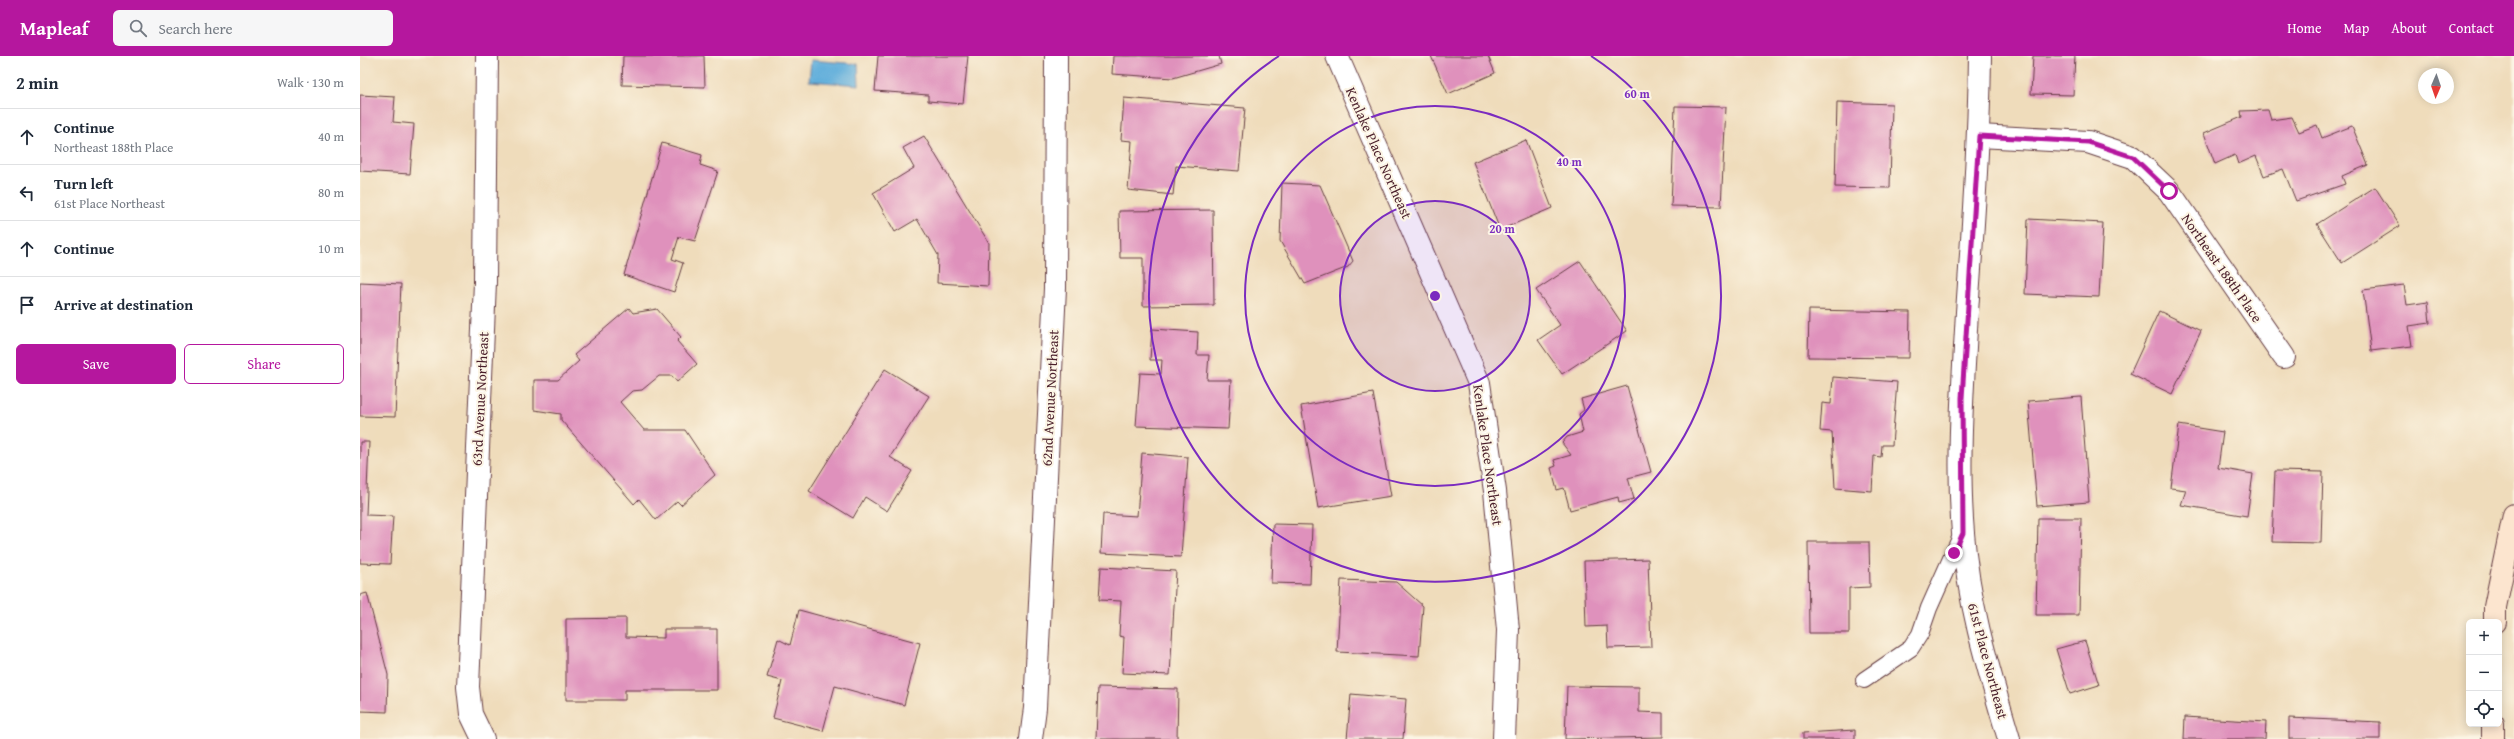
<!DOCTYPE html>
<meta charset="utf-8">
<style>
:root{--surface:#fff;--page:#f6f6f7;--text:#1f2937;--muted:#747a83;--line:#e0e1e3;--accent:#b5179e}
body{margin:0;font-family:"Gentium Book Plus",serif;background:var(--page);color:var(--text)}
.controls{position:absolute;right:12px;bottom:12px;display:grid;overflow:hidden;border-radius:6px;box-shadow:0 2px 10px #0003}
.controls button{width:36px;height:36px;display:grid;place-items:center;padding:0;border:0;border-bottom:1px solid var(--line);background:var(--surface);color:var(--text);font:20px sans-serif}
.compass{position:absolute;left:2058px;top:12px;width:36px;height:36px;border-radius:50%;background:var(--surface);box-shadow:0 2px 10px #0003;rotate:182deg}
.stop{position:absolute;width:12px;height:12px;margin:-9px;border:3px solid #b5179e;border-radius:50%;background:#fff}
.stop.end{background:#b5179e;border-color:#fff;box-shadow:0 1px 4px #0008}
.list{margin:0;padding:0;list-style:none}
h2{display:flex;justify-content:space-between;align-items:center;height:52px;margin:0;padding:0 16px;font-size:17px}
h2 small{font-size:13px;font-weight:400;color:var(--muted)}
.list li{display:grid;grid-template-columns:26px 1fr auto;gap:12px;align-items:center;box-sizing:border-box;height:56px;padding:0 16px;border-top:1px solid var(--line)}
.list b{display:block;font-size:15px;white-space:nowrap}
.list p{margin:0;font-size:13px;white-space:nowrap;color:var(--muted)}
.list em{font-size:13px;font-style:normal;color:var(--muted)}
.actions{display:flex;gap:8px;padding:12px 16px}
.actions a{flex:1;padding:9px 0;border:1px solid var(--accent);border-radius:6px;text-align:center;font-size:14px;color:var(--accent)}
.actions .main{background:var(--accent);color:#fff}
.icon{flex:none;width:22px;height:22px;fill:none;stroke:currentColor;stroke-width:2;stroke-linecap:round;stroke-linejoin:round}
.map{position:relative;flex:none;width:2154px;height:683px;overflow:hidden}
header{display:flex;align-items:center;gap:24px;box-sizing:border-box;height:56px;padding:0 20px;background:var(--accent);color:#fff}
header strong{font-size:19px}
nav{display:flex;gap:22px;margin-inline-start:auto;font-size:14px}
.search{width:280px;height:36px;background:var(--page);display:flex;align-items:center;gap:10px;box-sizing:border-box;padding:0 14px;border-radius:6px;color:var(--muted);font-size:15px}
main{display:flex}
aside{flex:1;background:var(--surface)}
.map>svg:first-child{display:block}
.water{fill:#62afdb;stroke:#566783}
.building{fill:#df91bc}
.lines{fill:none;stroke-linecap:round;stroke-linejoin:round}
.lane-casing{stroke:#633b41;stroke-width:18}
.street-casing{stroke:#633b41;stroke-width:24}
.secondary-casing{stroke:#633b41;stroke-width:24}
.lane{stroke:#fff;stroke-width:16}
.street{stroke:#fff;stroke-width:22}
.secondary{stroke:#fce5cf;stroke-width:22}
.route{stroke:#b5179e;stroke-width:5}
.ring{fill:none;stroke:#7b2cbf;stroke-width:2}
.labels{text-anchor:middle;stroke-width:4;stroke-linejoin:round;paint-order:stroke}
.street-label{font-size:14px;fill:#4a1f2b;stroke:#fcf5e5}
.centre{fill:#7b2cbf;stroke:#fcf5e5;stroke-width:2}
.ring-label{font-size:12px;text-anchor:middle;font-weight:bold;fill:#7b2cbf;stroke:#fcf5e5;stroke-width:4;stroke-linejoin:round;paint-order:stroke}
</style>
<header>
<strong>Mapleaf</strong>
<div class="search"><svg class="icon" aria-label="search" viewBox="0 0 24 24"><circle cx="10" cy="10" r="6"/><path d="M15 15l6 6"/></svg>Search here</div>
<nav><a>Home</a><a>Map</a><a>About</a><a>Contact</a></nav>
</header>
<main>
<aside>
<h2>2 min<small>Walk · 130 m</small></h2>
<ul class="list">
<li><svg class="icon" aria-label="ahead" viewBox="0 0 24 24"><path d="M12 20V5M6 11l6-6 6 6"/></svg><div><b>Continue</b><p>Northeast 188th Place</p></div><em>40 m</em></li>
<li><svg class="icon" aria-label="left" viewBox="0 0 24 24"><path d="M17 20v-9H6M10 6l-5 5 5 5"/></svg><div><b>Turn left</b><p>61st Place Northeast</p></div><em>80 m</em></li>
<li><svg class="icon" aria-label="ahead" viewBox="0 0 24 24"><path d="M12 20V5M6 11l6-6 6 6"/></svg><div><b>Continue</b></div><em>10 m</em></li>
<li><svg class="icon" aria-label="arrive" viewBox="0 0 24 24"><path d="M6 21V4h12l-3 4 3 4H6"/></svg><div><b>Arrive at destination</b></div></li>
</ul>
<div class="actions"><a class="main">Save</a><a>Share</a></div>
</aside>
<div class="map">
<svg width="2154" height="683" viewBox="0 0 2154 683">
<rect width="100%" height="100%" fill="#fcf5e5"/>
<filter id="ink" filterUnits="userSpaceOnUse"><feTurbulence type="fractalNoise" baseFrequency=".025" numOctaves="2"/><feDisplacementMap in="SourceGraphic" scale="8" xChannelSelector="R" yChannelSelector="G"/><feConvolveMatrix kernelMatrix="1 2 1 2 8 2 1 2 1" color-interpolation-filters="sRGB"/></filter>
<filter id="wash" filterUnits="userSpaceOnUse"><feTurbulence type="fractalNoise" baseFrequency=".012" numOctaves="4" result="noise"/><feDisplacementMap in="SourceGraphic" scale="16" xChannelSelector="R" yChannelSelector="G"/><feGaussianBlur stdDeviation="0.9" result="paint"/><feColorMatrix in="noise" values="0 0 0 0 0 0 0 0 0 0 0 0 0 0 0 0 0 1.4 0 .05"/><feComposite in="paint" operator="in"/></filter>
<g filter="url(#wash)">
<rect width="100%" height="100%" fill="#efdcbb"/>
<polygon class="water" points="451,4 498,8 499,29 449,25"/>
<g id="blocks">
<g class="building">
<polygon points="263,0 344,0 345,31 262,29"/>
<polygon points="518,0 608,0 603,48 568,45 568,39 515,35"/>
<polygon points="753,0 859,0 861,8 813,22 752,18"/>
<polygon points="1071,0 1128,0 1135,17 1088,38"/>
<polygon points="1673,0 1715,0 1713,39 1671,38"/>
<polygon points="0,39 35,41 33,66 54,68 50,118 0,115"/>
<polygon points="764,42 885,52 879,115 816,110 813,139 768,134 772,85 761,84"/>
<polygon points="1477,46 1532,48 1530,132 1475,131"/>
<polygon points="1315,50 1366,51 1361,151 1311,150"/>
<polygon points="1908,54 1911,64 1932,61 1939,76 1957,69 1962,82 1992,70 2008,109 1982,120 1985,128 1936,145 1923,113 1904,120 1896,100 1878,108 1875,99 1855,108 1844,77 1882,61 1881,55"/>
<polygon points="564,80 629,187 628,230 577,227 578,199 557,163 535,176 513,137 554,112 543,92"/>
<polygon points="1166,84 1192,152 1140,174 1113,106"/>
<polygon points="302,87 342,99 340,109 358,115 335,185 319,181 312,203 323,207 314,236 264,219"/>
<polygon points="922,127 960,129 993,205 988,211 945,228 920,185"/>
<polygon points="2015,131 2040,170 1982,207 1957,168"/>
<polygon points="853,154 854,249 783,250 783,202 760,202 759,155"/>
<polygon points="1668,163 1743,167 1739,241 1665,238"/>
<polygon points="1220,205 1267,275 1202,318 1178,284 1200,269 1176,234"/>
<polygon points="0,226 41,228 35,361 0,360"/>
<polygon points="2044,229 2047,249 2068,246 2070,267 2049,270 2052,290 2011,295 2003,234"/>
<polygon points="269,252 273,257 297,253 321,281 317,285 337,308 317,326 312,320 299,320 282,334 272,335 260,346 284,374 325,374 355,419 321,449 317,445 296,464 279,443 274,448 201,364 201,358 174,354 174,324 198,324 219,305 214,299"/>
<polygon points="1449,254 1550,256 1549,302 1448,301"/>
<polygon points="1799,255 1841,275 1812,338 1770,318"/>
<polygon points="792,273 838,276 837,299 849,299 847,324 871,324 868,373 776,370 780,317 801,318 802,304 790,304"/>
<polygon points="525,313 569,340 530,401 552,415 527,455 505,441 493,462 449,435"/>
<polygon points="1473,321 1537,326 1532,389 1522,389 1521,401 1514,400 1512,435 1475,432 1472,376 1460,375 1462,347 1471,348"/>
<polygon points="1267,330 1291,416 1268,422 1274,443 1259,447 1258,441 1210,454 1204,432 1197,434 1191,412 1196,410 1194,404 1211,399 1202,387 1207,381 1223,376 1219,358 1224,354 1221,343"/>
<polygon points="1013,337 1031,440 958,452 941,350"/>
<polygon points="1721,341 1729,446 1677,450 1668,345"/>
<polygon points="1819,369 1863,376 1858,412 1893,418 1887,460 1821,449 1826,434 1811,432"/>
<polygon points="0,386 9,386 6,459 33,460 30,508 0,507"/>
<polygon points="782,397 828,401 821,501 741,497 743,458 777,460"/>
<polygon points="1915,415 1963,416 1961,487 1912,486"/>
<polygon points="1678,462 1721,462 1719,559 1676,559"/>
<polygon points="913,468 952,469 950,528 911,527"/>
<polygon points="1448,486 1509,486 1510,531 1489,532 1489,577 1449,577"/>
<polygon points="1288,503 1291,591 1248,592 1247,570 1226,571 1224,505"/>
<polygon points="741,511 816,515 810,619 762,617 764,581 759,580 761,545 739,544"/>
<polygon points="981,524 1036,526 1063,550 1059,600 977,596"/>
<polygon points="7,537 28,619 27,656 0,655 0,539"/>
<polygon points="439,554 560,587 544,649 475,630 463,675 413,662 422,625 407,621 418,583 430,589"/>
<polygon points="266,562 266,581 304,582 304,573 357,573 357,634 265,634 265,644 206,644 206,563"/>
<polygon points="1725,585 1739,629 1710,638 1696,593"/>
<polygon points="1207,630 1279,631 1279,656 1303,657 1303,681 1205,683"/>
<polygon points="738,631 818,633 817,683 736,683"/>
<polygon points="991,638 1046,643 1043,683 987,683"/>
<polygon points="1825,661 1906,666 1905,683 1824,683"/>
<polygon points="1929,662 2020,666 2020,683 1929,683"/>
<polygon points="1495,674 1495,683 1443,683 1443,677"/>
</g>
</g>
</g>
<g filter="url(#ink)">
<use href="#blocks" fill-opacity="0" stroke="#633b41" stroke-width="1"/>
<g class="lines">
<defs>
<polyline id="lane" points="1504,624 1551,592 1560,578 1569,552 1602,478"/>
<g id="street">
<polyline points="977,0 1119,327 1135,435 1148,574 1144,683"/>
<path d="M1620,0C1619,86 1613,171 1607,256C1603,329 1597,404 1603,477C1608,548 1629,615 1649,683"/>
<polyline points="1619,80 1728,86 1773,101 1809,135 1924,301"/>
<polyline points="123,683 111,658 108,631 125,226 127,0"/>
<polyline points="671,683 675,652 695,232 696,0"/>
</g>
<g id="secondary">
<polyline points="2135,566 2135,551 2154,459"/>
<polyline points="2133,683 2133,668"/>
</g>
</defs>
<use href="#lane" class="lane-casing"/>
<use href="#street" class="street-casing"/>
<use href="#secondary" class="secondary-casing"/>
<use href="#lane" class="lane"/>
<use href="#street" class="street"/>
<use href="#secondary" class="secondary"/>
</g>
</g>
<g class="lines" filter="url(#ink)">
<polyline class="route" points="1594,497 1603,477 1602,342 1619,80 1728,86 1773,101 1809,135"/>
</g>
<circle cx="1075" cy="240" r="95" fill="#7b2cbf" fill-opacity=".12"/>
<g class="ring">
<circle cx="1075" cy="240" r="95"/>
<circle cx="1075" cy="240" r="190"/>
<path d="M1231 0A286 286 0 1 1 919 0"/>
</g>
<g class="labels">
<g class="street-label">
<text transform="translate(1019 97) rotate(66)" y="5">Kenlake Place Northeast</text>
<text transform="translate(1862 212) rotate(55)" y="5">Northeast 188th Place</text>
<text transform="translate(690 342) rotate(-87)" y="5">62nd Avenue Northeast</text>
<text transform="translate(120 343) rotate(-87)" y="5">63rd Avenue Northeast</text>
<text transform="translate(1128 399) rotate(82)" y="5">Kenlake Place Northeast</text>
<text transform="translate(1628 605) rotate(75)" y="5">61st Place Northeast</text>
</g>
</g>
<circle cx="1075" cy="240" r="6" class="centre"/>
<g class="ring-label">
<text x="1277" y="42">60 m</text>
<text x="1209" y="110">40 m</text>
<text x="1142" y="177">20 m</text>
</g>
</svg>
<div class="controls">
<button>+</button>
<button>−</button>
<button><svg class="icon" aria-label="locate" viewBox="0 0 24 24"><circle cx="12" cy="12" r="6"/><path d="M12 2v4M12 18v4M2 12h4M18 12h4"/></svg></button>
</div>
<svg class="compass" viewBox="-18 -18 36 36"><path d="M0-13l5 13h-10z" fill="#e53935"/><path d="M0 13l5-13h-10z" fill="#747a83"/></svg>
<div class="stop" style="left:1809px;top:135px"></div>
<div class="stop end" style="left:1594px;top:497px"></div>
</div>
</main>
